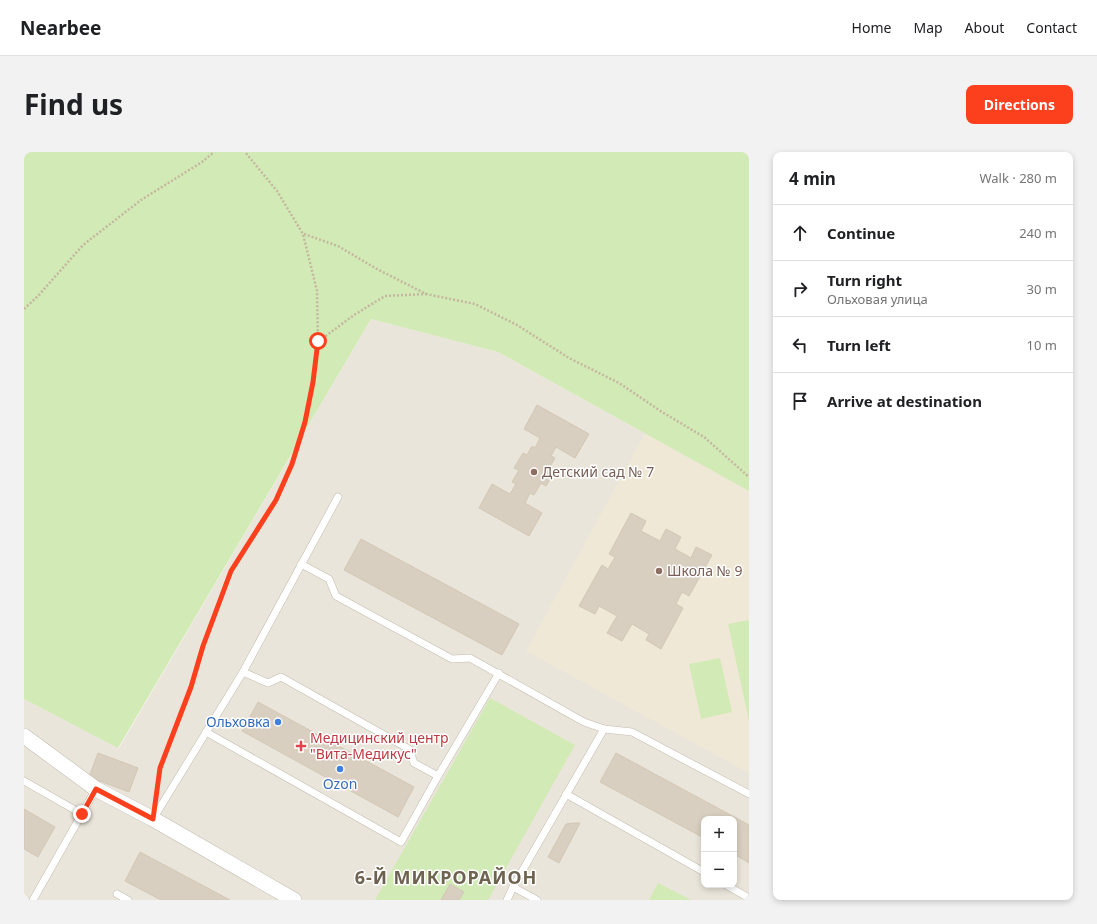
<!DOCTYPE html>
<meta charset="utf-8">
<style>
:root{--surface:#fff;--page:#f2f2f2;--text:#202124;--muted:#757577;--line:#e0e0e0;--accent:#fc3f1d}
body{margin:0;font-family:"Noto Sans",sans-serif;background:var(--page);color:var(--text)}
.controls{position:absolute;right:12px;bottom:12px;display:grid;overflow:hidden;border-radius:8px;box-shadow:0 2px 6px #0003}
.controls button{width:36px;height:36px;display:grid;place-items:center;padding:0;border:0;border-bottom:1px solid var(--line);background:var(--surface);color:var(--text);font:20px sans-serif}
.stop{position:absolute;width:12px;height:12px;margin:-9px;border:3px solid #fc3f1d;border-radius:50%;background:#fff}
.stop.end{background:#fc3f1d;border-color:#fff;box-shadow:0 1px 4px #0008}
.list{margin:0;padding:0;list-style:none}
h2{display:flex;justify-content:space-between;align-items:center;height:52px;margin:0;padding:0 16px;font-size:17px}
h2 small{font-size:13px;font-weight:400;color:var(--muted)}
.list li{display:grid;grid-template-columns:26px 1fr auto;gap:12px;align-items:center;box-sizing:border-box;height:56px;padding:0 16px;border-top:1px solid var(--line)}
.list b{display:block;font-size:15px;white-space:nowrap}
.list p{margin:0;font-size:13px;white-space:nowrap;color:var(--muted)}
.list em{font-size:13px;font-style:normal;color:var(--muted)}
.icon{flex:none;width:22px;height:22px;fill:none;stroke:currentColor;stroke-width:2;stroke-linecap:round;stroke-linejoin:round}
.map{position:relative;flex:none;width:725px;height:748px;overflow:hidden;border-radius:8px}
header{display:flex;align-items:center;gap:24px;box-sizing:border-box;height:56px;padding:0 20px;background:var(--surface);border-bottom:1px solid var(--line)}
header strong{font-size:19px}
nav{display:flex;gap:22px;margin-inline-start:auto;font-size:14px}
.intro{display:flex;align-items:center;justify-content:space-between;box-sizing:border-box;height:96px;padding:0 24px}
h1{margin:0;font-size:28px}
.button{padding:10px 18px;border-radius:8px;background:var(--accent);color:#fff;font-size:14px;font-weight:700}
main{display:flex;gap:24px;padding:0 24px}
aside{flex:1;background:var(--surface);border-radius:8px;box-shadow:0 2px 6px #0003}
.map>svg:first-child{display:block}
.residential{fill:#eae5da;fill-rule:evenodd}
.education{fill:#efe8d6}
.green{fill:#d2eab5}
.building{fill:#d8cfc1;stroke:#d3c7b4}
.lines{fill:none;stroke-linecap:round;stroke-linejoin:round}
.lane-casing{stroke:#c2bbae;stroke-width:8}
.street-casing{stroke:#c2bbae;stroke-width:16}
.path{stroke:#c4b79f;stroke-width:2.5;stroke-dasharray:2 2;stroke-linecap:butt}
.lane{stroke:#fff;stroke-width:7}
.street{stroke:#fff;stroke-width:15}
.route{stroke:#fc3f1d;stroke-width:5}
.education-dot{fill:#8d6e63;stroke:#fff;stroke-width:1.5}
.shop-dot{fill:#3f7fe0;stroke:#fff;stroke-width:1.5}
.health-dot{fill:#e0444e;stroke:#fff;stroke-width:1.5}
.labels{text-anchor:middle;stroke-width:3;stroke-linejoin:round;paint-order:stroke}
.education-label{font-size:14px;fill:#785e54;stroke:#fff;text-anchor:start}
.shop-label{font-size:14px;fill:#366cbe;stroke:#fff;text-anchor:end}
.health-label{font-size:14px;fill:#be3a42;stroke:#fff;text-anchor:start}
.district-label{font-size:18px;font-weight:bold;letter-spacing:1px;fill:#6e6250;stroke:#fff}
</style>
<header>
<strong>Nearbee</strong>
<nav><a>Home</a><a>Map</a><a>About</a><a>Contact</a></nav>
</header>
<div class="intro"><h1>Find us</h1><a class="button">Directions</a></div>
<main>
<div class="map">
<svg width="725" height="748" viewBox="0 0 725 748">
<rect width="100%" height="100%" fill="#f6f3ec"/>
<path class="residential" d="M347,167L474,200L725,339V748H5L0,741V547L95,596ZM680,667H710V733H680Z"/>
<polygon class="education" points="621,281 725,339 725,621 502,499"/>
<g class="green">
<polygon points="0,0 725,0 725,339 474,200 347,167 94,596 0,547"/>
<polygon points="725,468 725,569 704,472"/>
<polygon points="696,506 708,560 677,567 665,512"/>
<polygon points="466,546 551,593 464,748 351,748"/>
<polygon points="634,731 667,748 625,748"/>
</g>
<g class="building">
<polygon points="513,253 565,282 551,306 532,295 527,304 531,306 524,318 530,321 522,334 517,331 510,343 506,341 501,351 518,361 505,384 455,356 468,332 486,342 492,332 488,330 495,318 490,316 499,301 503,303 508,294 511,296 516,286 500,277"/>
<polygon points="607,361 622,369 617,379 636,389 642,377 657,385 651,397 667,406 672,395 688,403 665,444 658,440 652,452 659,456 637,497 622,488 625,482 608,472 598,489 583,481 593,464 575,454 571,462 555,454 578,413 584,417 591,405 585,402"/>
<polygon points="337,387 495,472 478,503 320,418"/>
<polygon points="234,550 390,635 374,665 218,579"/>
<polygon points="74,601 114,616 105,640 65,625"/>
<polygon points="592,601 725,673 725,711 710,702 710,667 680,667 680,686 576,630"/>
<polygon points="0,657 31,675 14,705 0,697"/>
<polygon points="550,671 556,671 535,711 524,705 542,672"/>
<polygon points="116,700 206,748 137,748 101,729"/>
<polygon points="426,732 440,740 435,748 417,748"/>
</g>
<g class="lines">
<defs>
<g id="lane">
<polyline points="277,412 305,427 312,444 428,507 446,506 560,570 580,577 608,580 725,642"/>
<polyline points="219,520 244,531 257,525 385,597 390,611 414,624 475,521"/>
<polyline points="182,580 377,690 414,624"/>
<polyline points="0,629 58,662"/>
<polyline points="542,642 680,720"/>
<polyline points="129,667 219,520 314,345"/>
<polyline points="702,733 725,746"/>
<polyline points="489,735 580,577"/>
<polyline points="93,742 104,748"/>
<polyline points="9,748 72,637"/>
<polyline points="483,748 489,735 513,748"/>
</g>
<polyline id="street" points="0,584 72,637 129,667 270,748"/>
</defs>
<use href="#lane" class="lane-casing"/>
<use href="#street" class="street-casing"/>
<g class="path">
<polyline points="280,82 314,94 353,117 402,142 451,152 493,173 545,206 595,231 638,260 680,285 725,325"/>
<polyline points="0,157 14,144 59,93 117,48 178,10 190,0"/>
<polyline points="295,189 330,163 361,144 402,142"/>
<polyline points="133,639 136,616 167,535 179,494 207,419 252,348 268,312 281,270 289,230 294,189 293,139 279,82 253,39 221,0"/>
</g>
<use href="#lane" class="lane"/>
<use href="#street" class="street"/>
</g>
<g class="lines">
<polyline class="route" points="58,662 72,637 129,667 136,616 167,535 179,494 207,419 252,348 268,312 281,270 289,230 294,189"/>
</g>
<g class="education-dot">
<circle cx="510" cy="320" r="4"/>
<circle cx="635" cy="419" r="4"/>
</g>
<g class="shop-dot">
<circle cx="254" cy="570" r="4"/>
<circle cx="316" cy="617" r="4"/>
</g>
<path class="health-dot" d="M275 588h4v4h4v4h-4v4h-4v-4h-4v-4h4z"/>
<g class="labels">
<g class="education-label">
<text x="518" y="325">Детский сад № 7</text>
<text x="643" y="424">Школа № 9</text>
</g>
<g class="shop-label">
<text x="246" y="575">Ольховка</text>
<text x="316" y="637" text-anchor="middle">Ozon</text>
</g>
<g class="health-label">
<text x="286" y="591">Медицинский центр<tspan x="286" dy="16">"Вита-Медикус"</tspan></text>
</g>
<g class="district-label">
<text x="422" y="732">6-Й МИКРОРАЙОН</text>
</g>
</g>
</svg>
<div class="controls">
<button>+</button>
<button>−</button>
</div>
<div class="stop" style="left:294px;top:189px"></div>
<div class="stop end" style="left:58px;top:662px"></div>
</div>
<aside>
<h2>4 min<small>Walk · 280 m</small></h2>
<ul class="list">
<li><svg class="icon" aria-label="ahead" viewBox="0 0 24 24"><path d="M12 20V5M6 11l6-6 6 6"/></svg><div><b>Continue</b></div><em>240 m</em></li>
<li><svg class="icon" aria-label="right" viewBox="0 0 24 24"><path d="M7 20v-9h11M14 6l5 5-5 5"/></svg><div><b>Turn right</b><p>Ольховая улица</p></div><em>30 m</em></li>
<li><svg class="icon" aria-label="left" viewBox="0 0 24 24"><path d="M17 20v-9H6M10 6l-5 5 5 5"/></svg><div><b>Turn left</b></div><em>10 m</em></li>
<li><svg class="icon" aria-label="arrive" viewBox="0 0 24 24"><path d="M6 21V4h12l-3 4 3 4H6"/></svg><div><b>Arrive at destination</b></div></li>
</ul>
</aside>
</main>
